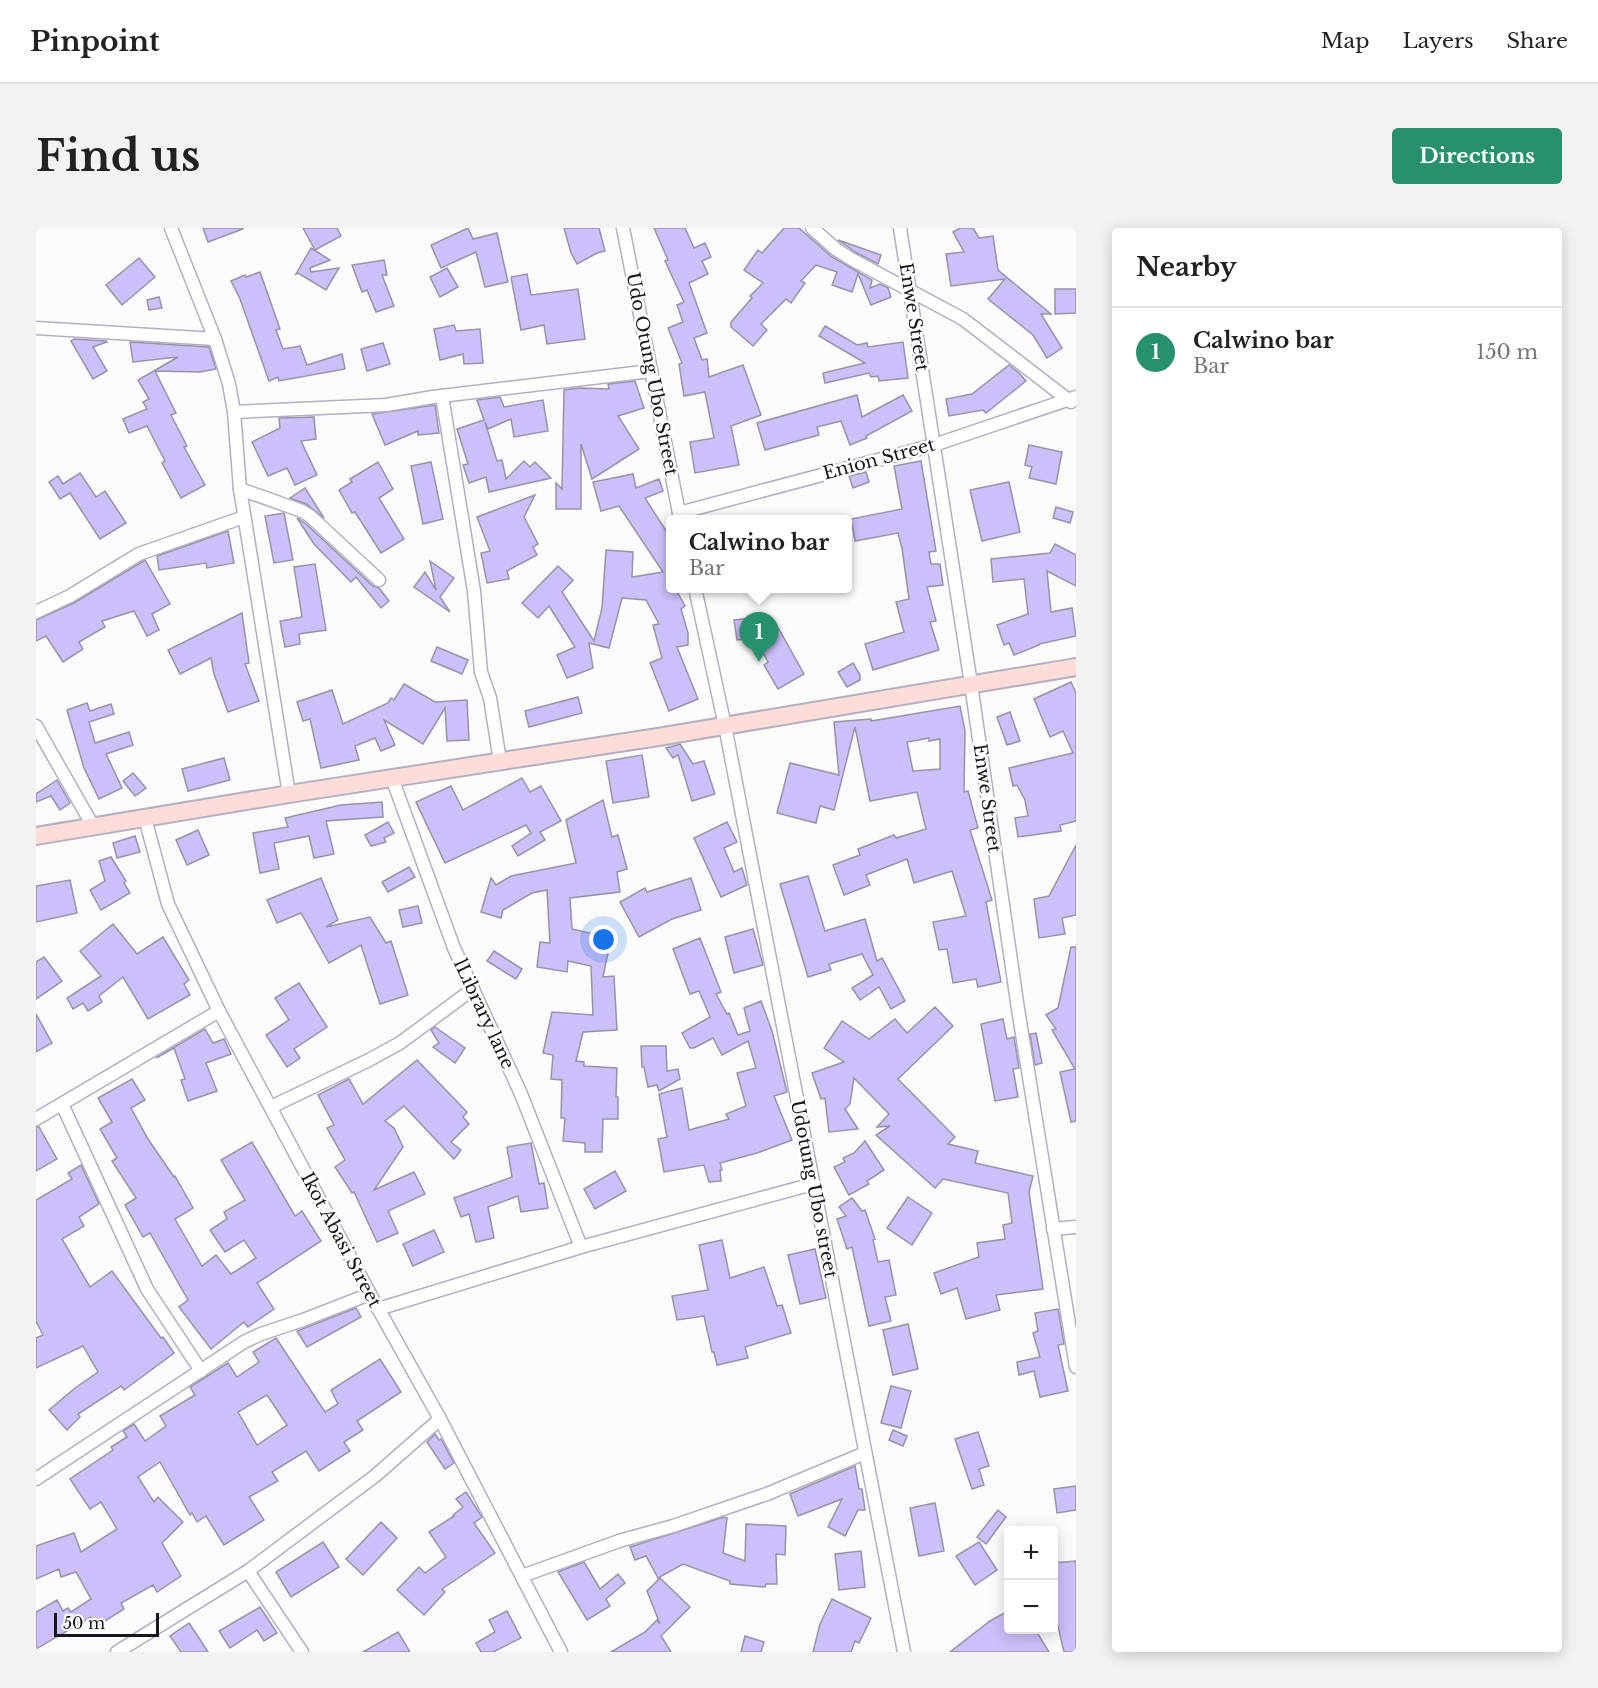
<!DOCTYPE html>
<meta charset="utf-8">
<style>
:root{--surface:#fff;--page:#f2f2f2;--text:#222;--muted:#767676;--line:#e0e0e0;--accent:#28906e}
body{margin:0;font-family:"Libre Baskerville",serif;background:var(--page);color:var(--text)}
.controls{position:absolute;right:18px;bottom:18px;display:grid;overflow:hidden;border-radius:6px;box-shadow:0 3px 15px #0003}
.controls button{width:54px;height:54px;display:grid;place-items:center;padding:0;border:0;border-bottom:2px solid var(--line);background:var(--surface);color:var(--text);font:30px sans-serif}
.scale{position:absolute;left:18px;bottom:15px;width:105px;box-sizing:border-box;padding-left:6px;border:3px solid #18171e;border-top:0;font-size:16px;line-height:21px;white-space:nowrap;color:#18171e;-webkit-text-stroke:4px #fff;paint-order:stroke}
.you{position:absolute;left:568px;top:712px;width:21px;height:21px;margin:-15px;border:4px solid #fff;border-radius:50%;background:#1a73e8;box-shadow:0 0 0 9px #1a73e833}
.badge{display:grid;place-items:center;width:39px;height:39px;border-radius:50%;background:var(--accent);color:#fff;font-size:20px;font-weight:700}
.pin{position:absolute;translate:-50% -50px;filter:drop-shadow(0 2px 3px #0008)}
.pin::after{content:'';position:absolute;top:32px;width:21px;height:18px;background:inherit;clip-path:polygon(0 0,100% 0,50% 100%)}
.popup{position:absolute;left:630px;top:287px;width:186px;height:78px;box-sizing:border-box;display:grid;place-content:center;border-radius:6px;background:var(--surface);filter:drop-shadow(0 2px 4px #0005);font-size:20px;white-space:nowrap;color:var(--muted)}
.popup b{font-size:22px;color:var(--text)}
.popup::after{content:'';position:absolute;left:50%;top:100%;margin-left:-12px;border:12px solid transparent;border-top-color:var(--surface)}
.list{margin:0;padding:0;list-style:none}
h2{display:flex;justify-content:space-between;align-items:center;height:78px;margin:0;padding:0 24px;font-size:26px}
h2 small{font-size:20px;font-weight:400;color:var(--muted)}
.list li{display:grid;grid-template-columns:39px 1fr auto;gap:18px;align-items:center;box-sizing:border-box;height:90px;padding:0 24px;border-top:2px solid var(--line)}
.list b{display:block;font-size:22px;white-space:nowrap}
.list p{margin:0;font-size:20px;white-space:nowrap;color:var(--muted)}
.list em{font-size:20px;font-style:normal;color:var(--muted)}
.map{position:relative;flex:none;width:1040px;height:1424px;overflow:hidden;border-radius:6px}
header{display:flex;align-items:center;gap:36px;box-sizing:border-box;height:84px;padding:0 30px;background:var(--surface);border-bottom:2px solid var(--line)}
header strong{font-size:28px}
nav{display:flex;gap:33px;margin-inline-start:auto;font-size:21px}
.intro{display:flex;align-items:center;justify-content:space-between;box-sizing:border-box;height:144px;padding:0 36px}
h1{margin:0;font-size:42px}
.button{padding:15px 27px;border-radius:6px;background:var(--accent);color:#fff;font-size:21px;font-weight:700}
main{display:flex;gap:36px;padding:0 36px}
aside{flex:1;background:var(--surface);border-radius:6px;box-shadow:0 3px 15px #0003}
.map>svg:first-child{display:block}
.building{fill:#cdbff9;stroke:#9793a7;stroke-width:1.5;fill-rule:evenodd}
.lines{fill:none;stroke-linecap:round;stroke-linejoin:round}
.street-casing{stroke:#b3afc3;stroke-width:15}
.secondary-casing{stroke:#b3afc3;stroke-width:20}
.street{stroke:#fff;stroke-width:12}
.secondary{stroke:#fdddda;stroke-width:16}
.labels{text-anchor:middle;stroke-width:5;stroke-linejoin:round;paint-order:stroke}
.street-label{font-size:18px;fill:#18171e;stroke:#fff}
</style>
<header>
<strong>Pinpoint</strong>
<nav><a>Map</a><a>Layers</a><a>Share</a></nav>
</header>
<div class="intro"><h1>Find us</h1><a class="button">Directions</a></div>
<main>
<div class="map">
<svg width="1040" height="1424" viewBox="0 0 1040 1424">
<rect width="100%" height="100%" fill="#fbfbfb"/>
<g class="building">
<polygon points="167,0 207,0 207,1 172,14"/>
<polygon points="267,0 301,0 305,8 279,22"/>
<polygon points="432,0 437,11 461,5 472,54 449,59 440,24 405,40 395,17"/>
<polygon points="528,0 563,0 569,23 561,25 541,36 535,25"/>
<polygon points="618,0 649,0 658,20 669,15 675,29 666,33 672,46 653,55 671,105 658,110 666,132 671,131 673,149 707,137 725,187 695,198 703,237 659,245 654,214 678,210 669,164 648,168 643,136 646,135 632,100 647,94 641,77 648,74 629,33 632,32"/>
<polygon points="748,0 763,0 796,29 836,52 834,60 844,56 852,60 855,69 835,77 822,46 816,64 796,57 801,44 780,37 765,53 769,55 755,75 750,71 725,96 731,102 717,118 695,99 695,94 716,70 714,68 727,55 708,42 722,22 726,25"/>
<polygon points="924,0 937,0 943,10 957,8 962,42 1015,86 1005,86 1026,120 1011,130 997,107 952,71 969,51 915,58 910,26 928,24 917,4"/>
<polygon points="802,12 845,27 842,36 821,25"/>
<polygon points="275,20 294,32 274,40 275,44 303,40 290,62 262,45 260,46"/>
<polygon points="103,30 119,49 86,77 70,57"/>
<polygon points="348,32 351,47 346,47 358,78 340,84 331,62 326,64 316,37"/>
<polygon points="411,40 422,59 404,69 394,49"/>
<polygon points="224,44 244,101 240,102 247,121 264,118 271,137 306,126 309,141 243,153 242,149 233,153 204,71 195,53 209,47 210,49"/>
<polygon points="491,46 495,67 542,61 549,111 511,116 508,97 485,102 475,49"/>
<polygon points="1019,61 1040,61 1040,85 1019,86"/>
<polygon points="123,69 126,80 113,82 111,72"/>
<polygon points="418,97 420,103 444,101 447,135 428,136 427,126 404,132 398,101"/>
<polygon points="789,98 821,117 831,115 832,119 867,114 872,150 843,153 842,148 835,149 833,145 789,155 787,145 829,135 783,108"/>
<polygon points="38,111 70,113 71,114 57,119 71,143 57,151 35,113"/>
<polygon points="94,114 173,119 180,141 164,144 119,143 140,185 135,187 151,218 148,219 169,257 145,270 126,235 129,233 111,198 93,205 87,191 111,181 107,174 113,171 102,152 142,129 97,134"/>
<polygon points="347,115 354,136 331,143 325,121"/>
<polygon points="973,137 983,145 990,153 950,185 947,182 913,188 910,171 936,166"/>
<polygon points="599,153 608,180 582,188 603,221 556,251 545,216 545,281 520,281 520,255 526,261 528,162 543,160 573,161 572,156"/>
<polygon points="821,167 826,189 867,167 876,183 830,208 831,210 814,217 805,193 781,199 783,207 729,222 721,195"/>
<polygon points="464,169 468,179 507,172 512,203 478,209 475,191 452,201 449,194 461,233 466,232 470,251 488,233 494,239 499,234 515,250 453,264 450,249 433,255 427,237 432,236 421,201 448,192 441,172"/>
<polygon points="399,177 403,205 382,207 382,203 349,217 336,186"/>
<polygon points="278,189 280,211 265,213 281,247 259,257 251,240 232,248 216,214 244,200 243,190"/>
<polygon points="993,217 1026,224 1020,256 993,250 996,239 989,237"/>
<polygon points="885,233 900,323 893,324 895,336 904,336 907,357 891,359 900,393 894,394 903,422 837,442 829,416 868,404 860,374 873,371 866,320 862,305 819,313 815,291 866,281 858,238"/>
<polygon points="342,234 357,261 343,270 368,311 345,325 319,284 316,285 303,262 316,254 314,251"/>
<polygon points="395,234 407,291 387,296 375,238"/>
<polygon points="830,244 833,254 817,260 813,248"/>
<polygon points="44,245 60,269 69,263 90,295 64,311 34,265 24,271 13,254 22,248 27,256"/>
<polygon points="597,246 600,260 623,251 627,263 609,270 634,309 634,360 639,360 649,378 645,381 652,405 652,417 641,419 662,471 633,483 614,435 626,430 617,397 623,396 610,372 586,370 573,420 553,415 557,440 531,450 521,427 539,419 513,378 502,390 486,375 522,338 537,352 526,364 558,413 566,380 570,322 597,324 596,349 627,344 583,278 565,283 557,254"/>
<polygon points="973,254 984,304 946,313 934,262"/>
<polygon points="269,260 288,290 270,276 254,270"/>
<polygon points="499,267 488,289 502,316 497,319 501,327 471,343 473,351 451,355 445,325 454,323 441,289"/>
<polygon points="1020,279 1037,284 1034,295 1017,290"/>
<polygon points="248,285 257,332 238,335 229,288"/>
<polygon points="261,290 269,295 337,358 343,360 353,373 345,380 320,349 315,354 278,316"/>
<polygon points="192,303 198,335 171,340 170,335 123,342 121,328"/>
<polygon points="1019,316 1040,327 1040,358 1011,343 1015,384 1036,380 1040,408 1003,416 1003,417 978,427 973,415 968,417 961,397 992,386 988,351 957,354 955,331 1014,325"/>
<polygon points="109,332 134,376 116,386 123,402 111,408 98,383 66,393 69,399 43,414 47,421 27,434 10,408 0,413 0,392 38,375"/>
<polygon points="394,333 418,350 404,369 414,384 378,359 389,344 400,362"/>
<polygon points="279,336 290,402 263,406 264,416 249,419 244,393 266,389 258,339"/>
<polygon points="206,385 213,435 209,436 223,473 192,484 178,446 175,430 144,446 132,422"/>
<polygon points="726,389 727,402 740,396 768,446 742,461 728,437 732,434 719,410 701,412 698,392"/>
<polygon points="401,419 432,432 426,446 395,433"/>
<polygon points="817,435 824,447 824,452 811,459 802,444"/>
<polygon points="1035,454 1040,465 1040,593 1024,597 1025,603 982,609 979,590 992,588 989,572 981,557 977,558 973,540 1037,525 1027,503 1014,509 998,471"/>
<polygon points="368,456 399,474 431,472 433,512 411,513 409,480 387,516 348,492 359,517 345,523 339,510 319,518 323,532 285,540 274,491 267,493 261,474 296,462 307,496 352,475 355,470 358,472"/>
<polygon points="542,469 546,485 493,499 489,483"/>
<polygon points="51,475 54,483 75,476 78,486 53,494 59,515 93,504 97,517 70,526 86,560 63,571 48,540 31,482"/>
<path d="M924,478L929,503L928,564L932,563L942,600L934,602L956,672L950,674L965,754L942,759L940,751L917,755L911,721L903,722L897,694L930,688L916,643L878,655L871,631L830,647L834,657L808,667L797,637L824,627L822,621L858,607L860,610L890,601L881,564L834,573L819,499L798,582L784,578L780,595L741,585L754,535L803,547L798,494L835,491V493ZM893,510V513L904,511V541L877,543L871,514Z"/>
<polygon points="974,484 984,513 971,517 961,489"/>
<polygon points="644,516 657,536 668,533 679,566 656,573 642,527 637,530 630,520"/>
<polygon points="606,527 613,569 577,575 570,533"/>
<polygon points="188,530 194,552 152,563 146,541"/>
<polygon points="97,545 110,560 99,568 87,553"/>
<polygon points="486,550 494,564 505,558 525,593 504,604 509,612 482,628 476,618 495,605 490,597 409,635 380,574 415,558 427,582"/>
<polygon points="21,552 34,575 24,582 15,568 0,574 0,566"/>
<polygon points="567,572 576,609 582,607 591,641 581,644 584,664 534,670 536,701 575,710 567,749 578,748 581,802 547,804 540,833 548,834 548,838 581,840 580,869 582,869 582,891 567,891 566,924 549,924 549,915 527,913 529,890 525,890 526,852 515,851 517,827 507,825 516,784 557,787 555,738 532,733 531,744 501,739 504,714 514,715 511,662 496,665 467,682 465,690 445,684 455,650 460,657 475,648 540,635 530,592"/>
<polygon points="346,574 347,589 290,593 298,626 278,630 273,608 238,615 243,641 224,645 217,605 252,599 249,590 305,577"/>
<polygon points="352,594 358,605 348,610 350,614 335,618 329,607"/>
<polygon points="691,594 701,614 688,620 698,644 706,640 711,657 685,669 658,610"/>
<polygon points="162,602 173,627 151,637 140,612"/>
<polygon points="99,608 104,624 81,630 77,615"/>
<polygon points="1040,617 1040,687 1026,690 1029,706 1003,710 998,671 1013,668"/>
<polygon points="75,629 90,653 88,655 94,665 65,682 54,662 69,653 63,633"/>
<polygon points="373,639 379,649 352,664 346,654"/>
<polygon points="772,648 789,703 829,691 841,733 846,730 869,773 855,781 843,759 824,772 816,760 837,747 826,726 793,736 795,742 772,749 744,656"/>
<polygon points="285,650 302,692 290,699 334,689 350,715 355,713 372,767 344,776 325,717 293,735 265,685 241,695 231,672"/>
<polygon points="655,650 665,682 636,691 603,709 584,674 609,660 611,664"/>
<polygon points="34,652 41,685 0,694 0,658"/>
<polygon points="382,678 386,695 367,699 363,682"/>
<polygon points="77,696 101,726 127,709 153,752 148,756 154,767 112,791 87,749 63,768 66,774 52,783 47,775 37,781 31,770 65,748 44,723"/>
<polygon points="717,701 727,737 698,745 689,709"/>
<polygon points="664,710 685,764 680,766 691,786 693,785 702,807 714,803 708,780 725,773 736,803 751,864 738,868 756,912 721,925 684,935 686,942 684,942 685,953 673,954 668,937 628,944 622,911 631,909 623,866 646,860 653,902 693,891 690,886 710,878 701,845 720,840 712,813 686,827 677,810 658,820 654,820 646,805 674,789 663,763 654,766 637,721"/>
<polygon points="1035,719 1040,719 1040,893 1035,894 1024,844 1039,841 1016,802 1020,801 1010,787 1022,780"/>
<polygon points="458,723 486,741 480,751 451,733"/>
<polygon points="8,729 26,753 0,771 0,734"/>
<polygon points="263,755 291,799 258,821 264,830 251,839 230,807 253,792 239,770"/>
<polygon points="899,779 917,798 862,851 919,909 912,916 942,923 939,935 997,948 993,964 1007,1061 960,1067 964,1082 930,1091 921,1060 905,1066 898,1045 943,1029 941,1015 969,1011 967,997 976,995 972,965 907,951 899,960 840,907 854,898 841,899 853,886 818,850 814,876 809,881 822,901 793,904 789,870 785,871 776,845 808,834 788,820 806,793 833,811 859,791 871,805"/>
<polygon points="0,786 16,815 0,824"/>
<polygon points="967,791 971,811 978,809 983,840 977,841 982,869 959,873 945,796"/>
<polygon points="399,799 429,820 419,835 397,819 403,815 395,802"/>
<polygon points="169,801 177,815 188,811 195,826 170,835 181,863 152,873 145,852 149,851 138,820 120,830"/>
<polygon points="1000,805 1006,835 999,837 994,806"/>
<polygon points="605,818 630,818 631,843 642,841 644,851 623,863 621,857 612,859 608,839 606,839"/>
<polygon points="381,832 431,884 427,889 433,896 415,914 425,922 418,931 368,878 349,893 358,900 367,919 338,962 378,944 389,966 352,983 362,1005 341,1014 318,964 316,965 299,939 309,932 291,900 298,897 282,867 313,851 327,876"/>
<polygon points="96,851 109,872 95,880 112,911 138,949 139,948 157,980 139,991 166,1038 180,1027 195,1046 220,1030 208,1012 189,1024 174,1002 191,991 188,984 209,972 185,932 216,914 259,988 266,983 285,1013 221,1055 238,1081 212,1099 208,1094 175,1121 143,1079 152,1072 114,1005 107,1009 89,977 100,970 76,933 81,930 64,901 76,894 62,870"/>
<polygon points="0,899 3,899 21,931 0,943"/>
<polygon points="829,913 848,942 831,953 833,956 813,967 798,939 809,934 807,930 818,925"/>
<polygon points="495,915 503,956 508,955 512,980 485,984 482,968 452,979 458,1010 440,1014 433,986 425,989 418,970 476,949 471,919"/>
<polygon points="45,937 63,976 43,989 48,998 26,1011 54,1059 76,1043 125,1110 127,1109 138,1125 88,1162 85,1158 42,1186 44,1189 31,1202 13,1182 39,1160 62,1144 47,1118 0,1140 0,1110 7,1107 0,1093 0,972 36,951 32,945"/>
<polygon points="579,943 590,963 559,981 548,961"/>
<polygon points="872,969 896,985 876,1017 851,1000"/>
<polygon points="816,970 826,983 829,982 839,1011 837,1012 842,1034 853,1032 860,1067 849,1069 855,1093 833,1098 816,1019 811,1021 801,991 810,988 803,979"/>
<polygon points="398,1002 408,1024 377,1038 367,1016"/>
<polygon points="686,1012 694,1050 728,1039 741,1078 746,1077 755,1105 709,1119 712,1130 681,1137 678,1124 676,1124 668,1088 641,1092 636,1068 672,1062 663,1017"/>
<polygon points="779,1021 790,1070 764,1076 752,1027"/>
<polygon points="320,1080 325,1089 271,1119 261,1103"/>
<polygon points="1022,1081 1028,1116 1022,1117 1032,1163 1004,1169 998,1143 983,1147 981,1134 1004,1129 997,1105 1002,1103 999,1085"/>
<polygon points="872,1096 882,1141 857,1147 847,1102"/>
<path d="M240,1110L289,1184L302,1176L295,1162L344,1131L365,1164L321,1193L327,1202L308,1214L314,1223L283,1243L270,1223L236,1244L242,1253L213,1269L228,1292L188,1317L170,1288L161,1294L156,1285L154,1287L124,1234L102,1249L118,1274L122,1269L147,1294L126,1315L145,1348L121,1364L117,1357L85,1375L88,1381L61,1398L55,1389L0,1421V1384L21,1372L27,1383L32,1380L35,1384L55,1371L40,1344L25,1349L23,1341L0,1351V1318L38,1305L45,1324L81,1301L65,1274L54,1281L34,1251L77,1222L75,1219L91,1209L87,1203L98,1196L109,1213L130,1198L124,1188L159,1167L154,1159L192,1135L201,1149L223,1134L217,1124ZM231,1167L251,1197L221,1217L202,1184Z"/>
<polygon points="855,1158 875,1163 865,1200 845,1195"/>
<polygon points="857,1202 871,1208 867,1218 853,1212"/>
<polygon points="942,1204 953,1238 943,1241 948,1257 936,1261 919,1211"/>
<polygon points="399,1206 403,1212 405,1211 418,1235 409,1241 391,1214"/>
<polygon points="819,1238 823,1261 826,1261 829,1282 822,1282 809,1308 792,1299 806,1271 762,1288 754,1266"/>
<polygon points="1040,1258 1040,1282 1021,1285 1018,1261"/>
<polygon points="430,1264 446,1289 438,1295 459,1325 406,1361 409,1364 388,1387 361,1362 383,1339 389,1345 410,1329 393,1304 418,1288 417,1287 427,1279 420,1271"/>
<polygon points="899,1275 908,1323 883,1328 874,1280"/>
<polygon points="962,1282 970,1289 950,1316 941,1309"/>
<polygon points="688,1289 691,1290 687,1325 709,1333 710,1296 750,1298 749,1327 740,1326 741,1356 730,1356 729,1359 694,1356 694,1353 647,1336 622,1350 610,1328 599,1332 594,1319"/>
<polygon points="345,1294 361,1310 327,1347 310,1331"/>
<polygon points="287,1314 303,1339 255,1369 240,1344"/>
<polygon points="943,1314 961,1342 939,1357 920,1328"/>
<polygon points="825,1323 829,1359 803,1362 799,1326"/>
<polygon points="1040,1333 1040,1424 1028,1424 1017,1377 1017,1335"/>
<polygon points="548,1334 564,1361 582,1346 589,1355 570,1371 574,1378 551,1392 522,1344"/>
<polygon points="624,1350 654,1379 625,1408 635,1424 575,1424 609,1404 621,1392 624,1396 611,1363"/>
<polygon points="796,1371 835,1390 823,1415 819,1413 815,1424 777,1424 784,1396"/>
<polygon points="224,1379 241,1405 228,1413 221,1402 194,1420 183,1403"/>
<polygon points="471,1383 485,1410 457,1424 445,1424 440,1415 459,1404 453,1392"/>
<polygon points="972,1383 972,1401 999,1401 1013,1424 914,1424 954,1393"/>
<polygon points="153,1395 163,1410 172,1424 145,1424 134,1408"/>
<polygon points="362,1404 374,1424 327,1424"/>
<polygon points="709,1408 728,1414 725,1424 705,1424"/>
</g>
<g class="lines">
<defs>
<g id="street">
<polyline points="135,0 179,111 193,156 198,184 204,261 253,566"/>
<polyline points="587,0 644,290"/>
<polyline points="776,0 801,22 817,32 927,91 1035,174"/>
<polyline points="864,0 935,456 982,781 1040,1139"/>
<polyline points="0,100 179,111"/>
<polyline points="406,168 438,363 445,444 454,470 464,533"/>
<polyline points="198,184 350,177 397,169 615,143"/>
<polyline points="204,261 266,283 274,288 343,352"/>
<polyline points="643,285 898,217 1040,169"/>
<polyline points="659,360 689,498 868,1424"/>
<polyline points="0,384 34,368 103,326 208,289"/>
<polyline points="0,498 57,598"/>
<polyline points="356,550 418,720 485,866 545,1019"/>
<polyline points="109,590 132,676 183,783 334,1066 404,1191 525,1424"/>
<polyline points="26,876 111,1061 165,1143"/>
<polyline points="235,879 333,832 364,815 437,761"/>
<polyline points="0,891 183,783"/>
<polyline points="1017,1001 1040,999"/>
<polyline points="342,1081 545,1019 777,956"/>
<polyline points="0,1251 208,1114 225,1106 267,1092 334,1066"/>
<polyline points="212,1343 266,1424"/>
<polyline points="486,1348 583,1313 637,1298 731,1266 829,1225"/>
<polyline points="81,1424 212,1343 339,1248 404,1191"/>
</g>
<polyline id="secondary" points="0,608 253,566 622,509 1040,439"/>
</defs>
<use href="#street" class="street-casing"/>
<use href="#secondary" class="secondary-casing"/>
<use href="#street" class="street"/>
<use href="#secondary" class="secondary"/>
</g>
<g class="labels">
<g class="street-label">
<text transform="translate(878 89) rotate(81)" y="6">Enwe Street</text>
<text transform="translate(616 146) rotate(79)" y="6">Udo Otung Ubo Street</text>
<text transform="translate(843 231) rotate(-15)" y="6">Enion Street</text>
<text transform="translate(951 570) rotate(82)" y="6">Enwe Street</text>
<text transform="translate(448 786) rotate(65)" y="6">lLibrary lane</text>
<text transform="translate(778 961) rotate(79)" y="6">Udotung Ubo street</text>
<text transform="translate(305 1012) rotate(62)" y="6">Ikot Abasi Street</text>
</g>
</g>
</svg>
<div class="controls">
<button>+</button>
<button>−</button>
</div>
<div class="scale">50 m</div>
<div class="you"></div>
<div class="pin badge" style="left:723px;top:434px">1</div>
<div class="popup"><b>Calwino bar</b>Bar</div>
</div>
<aside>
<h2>Nearby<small></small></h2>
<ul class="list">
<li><span class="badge">1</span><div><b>Calwino bar</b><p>Bar</p></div><em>150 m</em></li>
</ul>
</aside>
</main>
